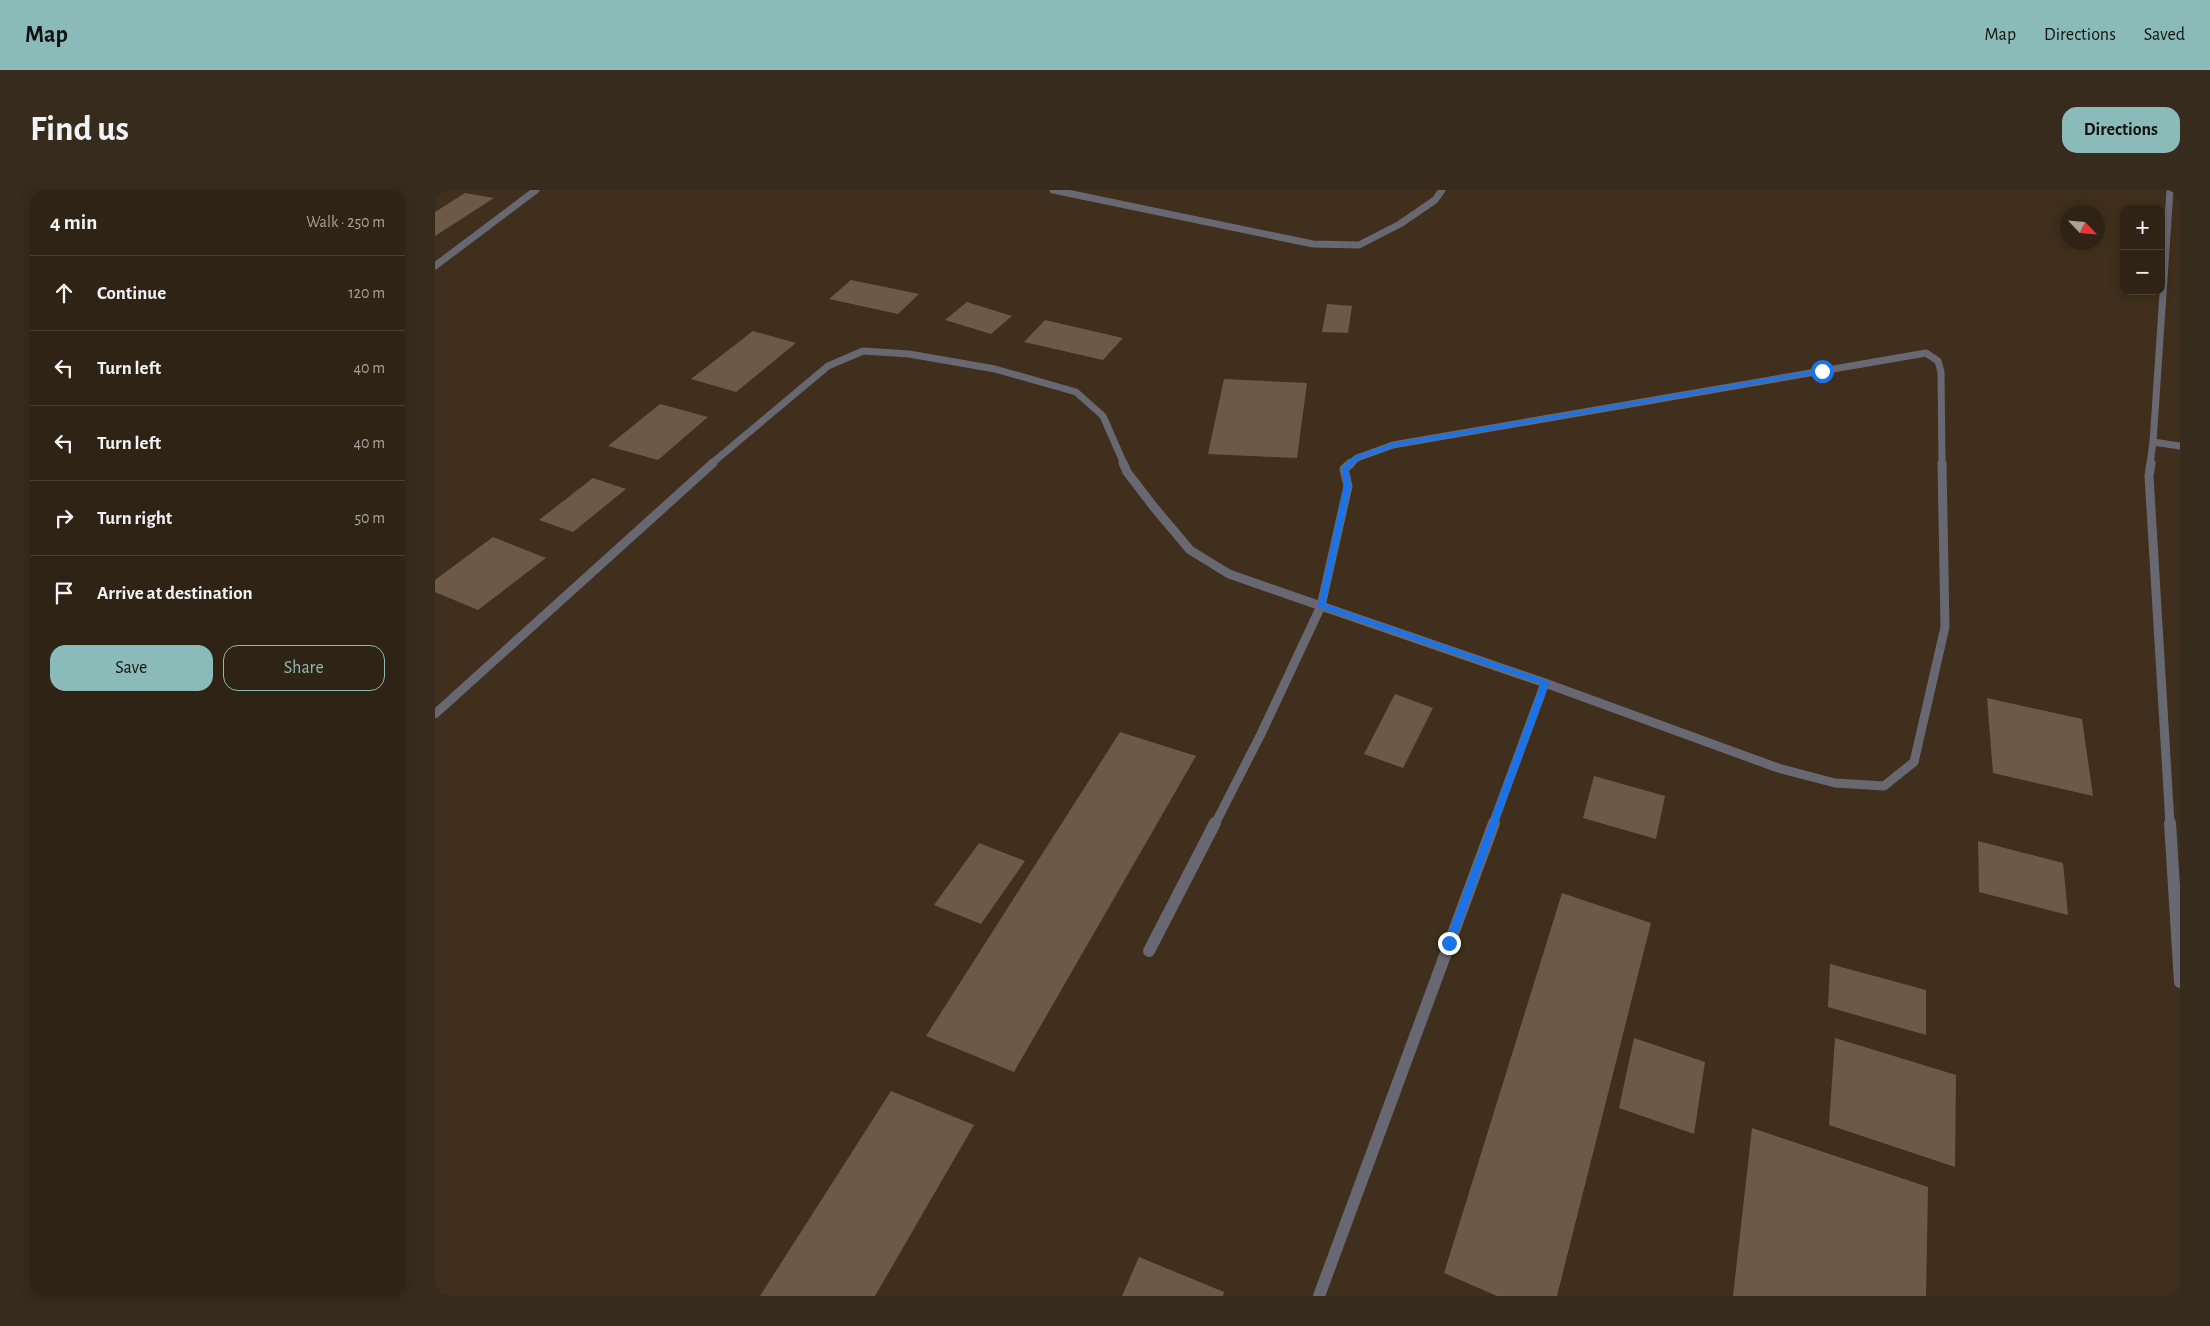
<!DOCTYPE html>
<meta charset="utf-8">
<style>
:root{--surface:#2f2315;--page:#372b1e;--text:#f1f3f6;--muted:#a7a4a0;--line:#4a4034;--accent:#8bbbb9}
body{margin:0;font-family:"Alegreya Sans",sans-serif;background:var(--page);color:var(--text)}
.controls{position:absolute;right:15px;top:15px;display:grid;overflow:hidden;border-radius:10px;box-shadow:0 2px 12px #0003}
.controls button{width:45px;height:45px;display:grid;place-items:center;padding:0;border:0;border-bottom:1px solid var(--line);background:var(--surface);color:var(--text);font:25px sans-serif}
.compass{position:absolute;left:1625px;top:15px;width:45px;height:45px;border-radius:50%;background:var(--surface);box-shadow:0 2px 12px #0003;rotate:116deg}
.stop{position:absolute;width:15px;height:15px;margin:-11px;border:4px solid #1a73e8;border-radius:50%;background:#fff}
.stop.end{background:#1a73e8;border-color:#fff;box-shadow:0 1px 5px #0008}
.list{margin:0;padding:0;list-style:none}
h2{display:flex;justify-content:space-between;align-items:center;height:65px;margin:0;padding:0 20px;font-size:21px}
h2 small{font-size:16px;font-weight:400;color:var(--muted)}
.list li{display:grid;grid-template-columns:32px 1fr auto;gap:15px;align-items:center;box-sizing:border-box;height:75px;padding:0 20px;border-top:1px solid var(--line)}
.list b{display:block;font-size:19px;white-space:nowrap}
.list em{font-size:16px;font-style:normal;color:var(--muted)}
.actions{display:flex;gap:10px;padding:15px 20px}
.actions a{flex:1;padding:11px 0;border:1px solid var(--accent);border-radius:15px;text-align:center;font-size:18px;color:var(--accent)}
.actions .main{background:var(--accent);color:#111}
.icon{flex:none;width:28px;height:28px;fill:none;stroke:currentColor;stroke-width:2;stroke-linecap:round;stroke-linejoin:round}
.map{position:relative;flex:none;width:1745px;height:1106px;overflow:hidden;border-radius:15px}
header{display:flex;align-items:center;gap:30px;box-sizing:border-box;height:70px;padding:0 25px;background:var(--accent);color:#111}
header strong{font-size:24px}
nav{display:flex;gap:28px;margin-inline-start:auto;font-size:18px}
.intro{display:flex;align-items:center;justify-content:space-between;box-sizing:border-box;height:120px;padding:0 30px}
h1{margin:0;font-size:35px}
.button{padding:12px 22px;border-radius:15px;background:var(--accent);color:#111;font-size:18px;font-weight:700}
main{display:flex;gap:30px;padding:0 30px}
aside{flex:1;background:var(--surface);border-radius:15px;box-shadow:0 2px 12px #0003}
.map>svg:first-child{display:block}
.building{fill:#6c5a46}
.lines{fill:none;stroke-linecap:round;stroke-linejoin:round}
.minor-far2{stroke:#686873;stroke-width:7}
.minor-far1{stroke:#686873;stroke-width:9}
.minor{stroke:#686873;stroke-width:12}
.route{fill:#1a73e8}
</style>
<header>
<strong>Map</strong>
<nav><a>Map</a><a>Directions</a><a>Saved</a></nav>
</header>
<div class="intro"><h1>Find us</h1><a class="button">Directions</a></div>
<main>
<aside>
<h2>4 min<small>Walk · 250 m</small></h2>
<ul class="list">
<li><svg class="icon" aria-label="ahead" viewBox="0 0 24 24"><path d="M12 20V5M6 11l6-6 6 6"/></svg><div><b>Continue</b></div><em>120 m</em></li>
<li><svg class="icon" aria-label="left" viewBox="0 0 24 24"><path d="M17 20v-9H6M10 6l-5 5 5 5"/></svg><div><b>Turn left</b></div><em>40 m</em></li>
<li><svg class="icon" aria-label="left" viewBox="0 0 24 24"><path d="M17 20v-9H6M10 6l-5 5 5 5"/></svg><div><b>Turn left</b></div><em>40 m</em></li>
<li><svg class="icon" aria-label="right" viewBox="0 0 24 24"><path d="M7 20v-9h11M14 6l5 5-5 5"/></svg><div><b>Turn right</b></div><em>50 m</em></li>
<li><svg class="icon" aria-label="arrive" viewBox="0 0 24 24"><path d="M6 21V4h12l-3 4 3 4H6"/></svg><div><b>Arrive at destination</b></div></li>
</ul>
<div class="actions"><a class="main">Save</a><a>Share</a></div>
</aside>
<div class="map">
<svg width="1745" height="1106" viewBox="0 0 1745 1106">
<rect width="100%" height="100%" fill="#3f2f1c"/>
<g class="building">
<polygon points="30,3 59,8 0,46 0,22"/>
<polygon points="416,90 484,104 463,124 394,109"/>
<polygon points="532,112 577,126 556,144 510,130"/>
<polygon points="892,114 917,116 913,143 887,142"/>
<polygon points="610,130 688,148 668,170 589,152"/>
<polygon points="318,141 361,153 301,202 256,189"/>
<polygon points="789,189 872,193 862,268 773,264"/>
<polygon points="225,214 273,227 223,270 173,256"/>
<polygon points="158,288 191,299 138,342 104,330"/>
<polygon points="58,347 111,368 43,420 0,402 0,390"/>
<polygon points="960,504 998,518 968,578 929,564"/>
<polygon points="1552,508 1647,529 1658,606 1558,583"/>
<polygon points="685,542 761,566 579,882 491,846"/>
<polygon points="1159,586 1230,606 1221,649 1148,628"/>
<polygon points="1543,651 1628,673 1633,725 1544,702"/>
<polygon points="544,653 590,671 546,734 499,715"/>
<polygon points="1127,703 1216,733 1122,1106 1062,1106 1009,1083"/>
<polygon points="1395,774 1491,800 1491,845 1393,817"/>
<polygon points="1199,848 1270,872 1259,944 1184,918"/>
<polygon points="1400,848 1521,885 1520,977 1394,935"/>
<polygon points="456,901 539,935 440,1106 325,1106"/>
<polygon points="1317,938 1493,997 1491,1106 1298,1106"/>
<polygon points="704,1067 789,1102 788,1106 687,1106"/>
</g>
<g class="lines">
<g class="minor-far2">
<polyline points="618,0 878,54 924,55 965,34 1000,10 1007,0"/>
<polyline points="0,76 101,0"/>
<polyline points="1718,252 1735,0"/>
<polyline points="276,274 393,176 428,161 474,164 560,179 641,202 668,226 689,274"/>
<polyline points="915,274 922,268 958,255 1491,163 1503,171 1506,182 1507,274"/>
<polyline points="1715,274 1718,252 1745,256"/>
</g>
<g class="minor-far1">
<polyline points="688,273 692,282 718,316 755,360 794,384 886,416"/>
<polyline points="1716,273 1714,286 1735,634"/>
<polyline points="886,416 1110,493 1343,578 1400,593 1449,596 1479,572 1510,437 1507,273"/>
<polyline points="886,416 913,296 909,279 916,273"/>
<polyline points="0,524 278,273"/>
<polyline points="780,634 826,544 886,416"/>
<polyline points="1058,634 1110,493"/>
</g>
<g class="minor">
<polyline points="1735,633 1745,792"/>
<polyline points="714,761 780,633"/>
<polyline points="884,1106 1059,633"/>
</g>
</g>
<polygon class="route" points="1387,179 1389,182 959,257 924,269 913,279 916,296 890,414 1113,491 1114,493 1019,753 1014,757 1011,756 1010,753 1106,494 883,417 909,296 907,277 920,266 958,253"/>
</svg>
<div class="controls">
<button>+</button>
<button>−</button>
</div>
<svg class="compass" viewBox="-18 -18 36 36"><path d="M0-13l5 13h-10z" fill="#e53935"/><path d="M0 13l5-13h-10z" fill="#a7a4a0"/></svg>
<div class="stop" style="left:1387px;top:181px"></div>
<div class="stop end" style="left:1014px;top:753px"></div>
</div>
</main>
